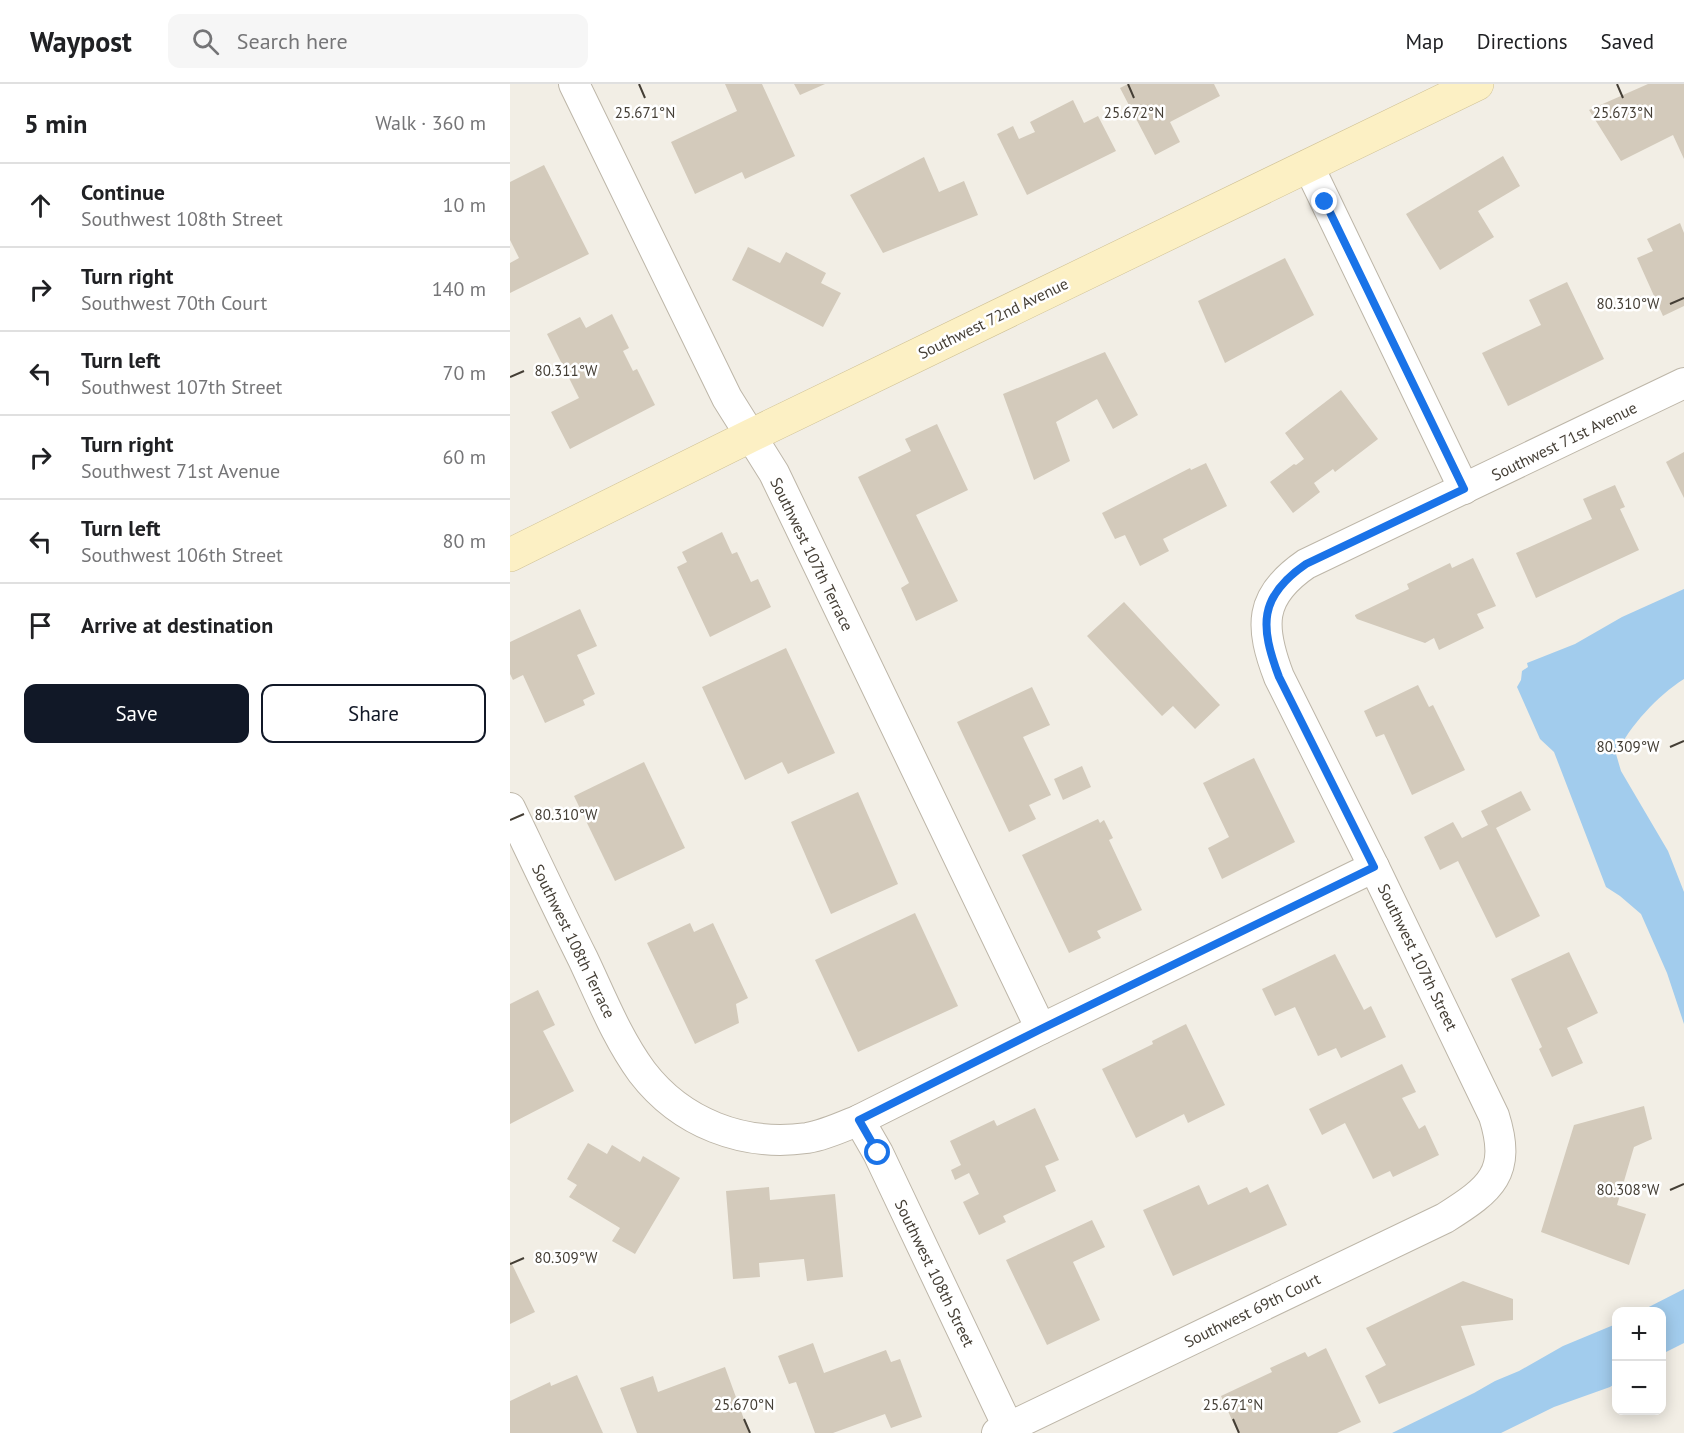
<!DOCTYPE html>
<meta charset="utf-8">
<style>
:root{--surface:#fff;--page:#f6f6f6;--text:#202124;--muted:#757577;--line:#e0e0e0;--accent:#111827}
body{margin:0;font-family:"PT Sans",sans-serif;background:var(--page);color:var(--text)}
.controls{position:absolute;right:18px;bottom:18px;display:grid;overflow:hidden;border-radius:12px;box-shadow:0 3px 15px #0003}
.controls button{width:54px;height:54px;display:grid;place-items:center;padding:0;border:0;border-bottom:2px solid var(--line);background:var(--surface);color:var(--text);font:30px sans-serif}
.stop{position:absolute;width:18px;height:18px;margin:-14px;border:4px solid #1a73e8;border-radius:50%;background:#fff}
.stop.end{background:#1a73e8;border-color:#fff;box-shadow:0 2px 6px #0008}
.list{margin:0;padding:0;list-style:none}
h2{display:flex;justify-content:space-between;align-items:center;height:78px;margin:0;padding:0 24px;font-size:26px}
h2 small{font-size:20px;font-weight:400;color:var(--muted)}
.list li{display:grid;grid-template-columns:39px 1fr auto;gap:18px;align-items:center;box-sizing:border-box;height:84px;padding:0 24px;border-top:2px solid var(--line)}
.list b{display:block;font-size:22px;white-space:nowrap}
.list p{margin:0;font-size:20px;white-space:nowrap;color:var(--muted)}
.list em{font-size:20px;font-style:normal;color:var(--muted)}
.actions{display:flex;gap:12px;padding:18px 24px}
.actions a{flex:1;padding:14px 0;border:2px solid var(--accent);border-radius:12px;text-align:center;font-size:21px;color:var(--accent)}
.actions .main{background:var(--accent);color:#fff}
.icon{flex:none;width:33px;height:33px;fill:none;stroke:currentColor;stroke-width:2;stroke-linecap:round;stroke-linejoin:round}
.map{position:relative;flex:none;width:1174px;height:1349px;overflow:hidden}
header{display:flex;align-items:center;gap:36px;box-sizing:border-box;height:84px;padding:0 30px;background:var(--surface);border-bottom:2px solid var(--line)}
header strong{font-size:28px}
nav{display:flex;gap:33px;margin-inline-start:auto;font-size:21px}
.search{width:420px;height:54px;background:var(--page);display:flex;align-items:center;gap:15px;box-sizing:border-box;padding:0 21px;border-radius:12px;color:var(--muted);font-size:22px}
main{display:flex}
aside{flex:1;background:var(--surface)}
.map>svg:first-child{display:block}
.water{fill:#a2cced}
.building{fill:#d3cabb}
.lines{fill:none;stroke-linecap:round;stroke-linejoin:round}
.street-casing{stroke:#bdb6a8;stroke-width:32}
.secondary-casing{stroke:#d0c296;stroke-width:34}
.street{stroke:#fff;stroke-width:30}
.secondary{stroke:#fcf0c4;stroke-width:33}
.route{stroke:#1a73e8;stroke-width:8}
.ticks{fill:none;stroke:#443e35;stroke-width:2}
.labels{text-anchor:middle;stroke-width:5;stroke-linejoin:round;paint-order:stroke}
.street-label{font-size:16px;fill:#443e35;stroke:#fff}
.ticks-label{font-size:15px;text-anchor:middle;fill:#443e35;stroke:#fff;stroke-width:5;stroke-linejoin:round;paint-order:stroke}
</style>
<header>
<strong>Waypost</strong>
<div class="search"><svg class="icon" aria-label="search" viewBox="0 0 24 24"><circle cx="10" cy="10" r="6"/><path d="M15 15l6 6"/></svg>Search here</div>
<nav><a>Map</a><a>Directions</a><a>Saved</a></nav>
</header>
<main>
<aside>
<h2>5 min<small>Walk · 360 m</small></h2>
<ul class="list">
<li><svg class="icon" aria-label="ahead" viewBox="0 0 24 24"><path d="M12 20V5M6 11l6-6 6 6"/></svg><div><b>Continue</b><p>Southwest 108th Street</p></div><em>10 m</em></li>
<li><svg class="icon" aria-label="right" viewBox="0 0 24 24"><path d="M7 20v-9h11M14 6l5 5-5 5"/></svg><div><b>Turn right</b><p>Southwest 70th Court</p></div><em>140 m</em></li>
<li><svg class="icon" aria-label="left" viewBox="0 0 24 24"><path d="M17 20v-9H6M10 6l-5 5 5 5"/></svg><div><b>Turn left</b><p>Southwest 107th Street</p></div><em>70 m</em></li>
<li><svg class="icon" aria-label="right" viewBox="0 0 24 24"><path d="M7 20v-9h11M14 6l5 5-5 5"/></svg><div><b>Turn right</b><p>Southwest 71st Avenue</p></div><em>60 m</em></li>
<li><svg class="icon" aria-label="left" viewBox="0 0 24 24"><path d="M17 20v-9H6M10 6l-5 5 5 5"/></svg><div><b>Turn left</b><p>Southwest 106th Street</p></div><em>80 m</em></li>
<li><svg class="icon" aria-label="arrive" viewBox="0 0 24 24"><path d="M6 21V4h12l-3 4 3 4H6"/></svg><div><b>Arrive at destination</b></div></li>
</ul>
<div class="actions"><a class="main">Save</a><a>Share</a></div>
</aside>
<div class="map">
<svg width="1174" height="1349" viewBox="0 0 1174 1349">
<rect width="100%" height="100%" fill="#f2eee5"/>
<g class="water">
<path d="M1174,505V595C1147,612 1120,642 1106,670L1111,687L1158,767L1174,808V940L1157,889L1131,830L1110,812L1096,803L1044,668L1030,655L1007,603L1011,596L1012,587L1018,583L1017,579L1065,560L1112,533Z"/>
<polygon points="1174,1205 1174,1259 1152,1270 1152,1228 1131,1227"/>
<polygon points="1106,1240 1106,1299 1100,1303 1044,1323 991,1349 882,1349 964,1309 985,1297 1009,1287 1053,1262"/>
</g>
<g class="building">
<polygon points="215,0 252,0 285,72 235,95 232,88 185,110 161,58 227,27"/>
<polygon points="284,0 315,0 290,11"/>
<polygon points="618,0 704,0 710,12 660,38 670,58 645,71 610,4"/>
<polygon points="1138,0 1174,0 1174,75 1163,51 1111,77 1079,26"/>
<polygon points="563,16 574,39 588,32 606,67 517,111 487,50 503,42 509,55 525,48 520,38"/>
<polygon points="993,72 1010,102 968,127 984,153 930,186 896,130"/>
<polygon points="414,73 429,108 454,97 468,131 373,169 340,111"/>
<polygon points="34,81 79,170 0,209 0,179 9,174 0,156 0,98"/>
<polygon points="1170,139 1174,149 1174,222 1153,232 1127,174 1143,167 1137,155"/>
<polygon points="238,163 270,179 276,168 316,189 311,199 331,209 313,243 222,196"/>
<polygon points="775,174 804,231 715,279 688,217"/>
<polygon points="1057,198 1094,275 998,322 972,269 1031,241 1019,216"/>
<polygon points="102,230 119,264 113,267 123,287 127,285 145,321 60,365 41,328 69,314 37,250 70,233 76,244"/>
<polygon points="595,268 628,331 603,345 587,315 546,338 560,377 524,396 493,310"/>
<polygon points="831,306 868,355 825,388 823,385 804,399 810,408 783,429 760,398 784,380 786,381 794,375 775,349"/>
<polygon points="427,340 458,406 406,431 448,517 406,537 391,504 399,499 348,393 401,367 395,355"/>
<polygon points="1174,368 1174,414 1156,378"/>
<polygon points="696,379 717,422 653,455 659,467 630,482 615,451 605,455 592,429 680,384 681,386"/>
<polygon points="1105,401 1115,423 1110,425 1129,466 1026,514 1006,469 1082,435 1073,415"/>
<polygon points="212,448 222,470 227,468 241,498 248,495 261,523 200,553 167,483 177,478 172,468"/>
<polygon points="963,474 986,522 967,530 974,544 929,566 924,554 915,559 847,535 845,532 845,531 899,505 897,500 940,479 942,484"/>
<polygon points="614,518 710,621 685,645 663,622 652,632 577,552"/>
<polygon points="70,525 87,562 67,571 85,610 73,616 75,621 35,639 13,591 3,596 0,590 0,558"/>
<polygon points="276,564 325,669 278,690 272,678 235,696 192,603"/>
<polygon points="908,601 919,623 923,621 955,686 902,711 874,650 866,653 854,627"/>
<polygon points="522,603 540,641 513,653 541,711 519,721 526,735 499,748 447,638"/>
<polygon points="744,674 785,758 712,795 698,764 719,753 693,699"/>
<polygon points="134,678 175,764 105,797 64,712"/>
<polygon points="572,682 581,703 553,716 544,695"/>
<polygon points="1011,707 1021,726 986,744 1030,832 986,854 948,777 930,786 914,753 943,738 952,754 978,741 971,727"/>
<polygon points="348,708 388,800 321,830 281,738"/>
<polygon points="588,735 590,739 594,736 603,754 599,756 632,826 587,847 591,854 559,869 512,771"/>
<polygon points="405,829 448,922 348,968 305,876"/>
<polygon points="180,839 184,848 203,839 238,914 226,920 229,939 185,960 137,859"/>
<polygon points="1059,868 1088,929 1057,944 1073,979 1042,993 1029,965 1032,963 1001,895"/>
<polygon points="825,870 854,926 861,922 876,953 831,974 826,964 808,972 785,923 765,932 752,905"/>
<polygon points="28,906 45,941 33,947 64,1007 0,1040 0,920"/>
<polygon points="676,940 715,1021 678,1039 674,1030 626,1054 592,985 643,960 642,957"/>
<polygon points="892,980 906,1008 892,1014 909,1045 915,1041 929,1071 883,1093 880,1087 863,1095 835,1039 812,1051 799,1025"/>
<polygon points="1134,1022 1142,1055 1124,1063 1107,1121 1136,1130 1119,1181 1031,1148 1064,1041"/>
<polygon points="525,1024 549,1076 535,1082 546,1107 493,1132 496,1138 469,1151 453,1118 469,1110 459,1089 445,1096 441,1086 451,1081 440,1057 484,1036 487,1042"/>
<polygon points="78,1059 97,1070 102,1061 130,1078 133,1072 170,1094 125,1170 102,1157 110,1144 59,1113 67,1101 57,1095"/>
<polygon points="758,1100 777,1141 663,1192 633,1126 689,1101 698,1121 737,1103 740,1109"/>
<polygon points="259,1103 260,1116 325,1110 333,1193 297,1197 294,1175 249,1179 250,1193 223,1195 216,1107"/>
<polygon points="582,1136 595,1163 563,1178 590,1236 537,1261 496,1176"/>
<polygon points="0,1176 25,1228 0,1240"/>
<polygon points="953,1197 1003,1215 1003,1236 951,1242 965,1281 869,1320 855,1292 876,1281 856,1244"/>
<polygon points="303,1259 314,1289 376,1266 381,1278 390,1275 412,1333 381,1344 375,1330 323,1349 305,1349 286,1298 279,1300 268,1272"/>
<polygon points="816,1264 851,1338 827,1349 728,1349 711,1312 762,1288 760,1284 795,1268 798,1273"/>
<polygon points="215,1283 239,1349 127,1349 110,1304 143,1292 148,1308"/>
<polygon points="67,1291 93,1349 0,1349 0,1317 40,1298 41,1302"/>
</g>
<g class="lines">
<defs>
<g id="street">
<polyline points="64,0 217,314 264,389 531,945"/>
<polyline points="798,81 954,405"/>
<path d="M0,724C24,774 48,825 73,875C91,913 107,954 132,988C171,1039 233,1063 297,1054C315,1051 332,1043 349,1036L531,945L864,783"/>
<polyline points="349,1036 368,1069 498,1343"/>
<path d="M487,1349L935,1134C981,1105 1002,1089 984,1032L864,783L769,593C750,543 748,513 796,480L1174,299"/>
</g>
<polyline id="secondary" points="0,471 240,352 967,0"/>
</defs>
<use href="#street" class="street-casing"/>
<use href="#secondary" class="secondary-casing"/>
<use href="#street" class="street"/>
<use href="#secondary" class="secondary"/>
</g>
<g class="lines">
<path class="route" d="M368,1069L349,1036L531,945L864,783L769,593C750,542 748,513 796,480L954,405L815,118"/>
</g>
<path class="ticks" d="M129,0L135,14M618,0L624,14M1107,0L1113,14M1160,220L1174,214M0,293L14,287M1160,663L1174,657M0,736L14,730M1160,1106L1174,1100M0,1180L14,1174M234,1335L240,1349M723,1335L729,1349"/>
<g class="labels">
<g class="street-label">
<text transform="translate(483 234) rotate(-26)" y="6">Southwest 72nd Avenue</text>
<text transform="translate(1054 357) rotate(-26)" y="6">Southwest 71st Avenue</text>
<text transform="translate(302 470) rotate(64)" y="6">Southwest 107th Terrace</text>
<text transform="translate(64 857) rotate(64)" y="6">Southwest 108th Terrace</text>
<text transform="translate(908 873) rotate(64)" y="6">Southwest 107th Street</text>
<text transform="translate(425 1189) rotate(64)" y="6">Southwest 108th Street</text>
<text transform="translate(742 1226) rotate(-26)" y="6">Southwest 69th Court</text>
</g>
</g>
<g class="ticks-label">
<text x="135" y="34">25.671°N</text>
<text x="624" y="34">25.672°N</text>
<text x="1113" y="34">25.673°N</text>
<text x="1118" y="225">80.310°W</text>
<text x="56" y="292">80.311°W</text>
<text x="1118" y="668">80.309°W</text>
<text x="56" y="736">80.310°W</text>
<text x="1118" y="1111">80.308°W</text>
<text x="56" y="1179">80.309°W</text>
<text x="234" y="1326">25.670°N</text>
<text x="723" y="1326">25.671°N</text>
</g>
</svg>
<div class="controls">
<button>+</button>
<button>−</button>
</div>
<div class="stop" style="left:368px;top:1069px"></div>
<div class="stop end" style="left:815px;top:118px"></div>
</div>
</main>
